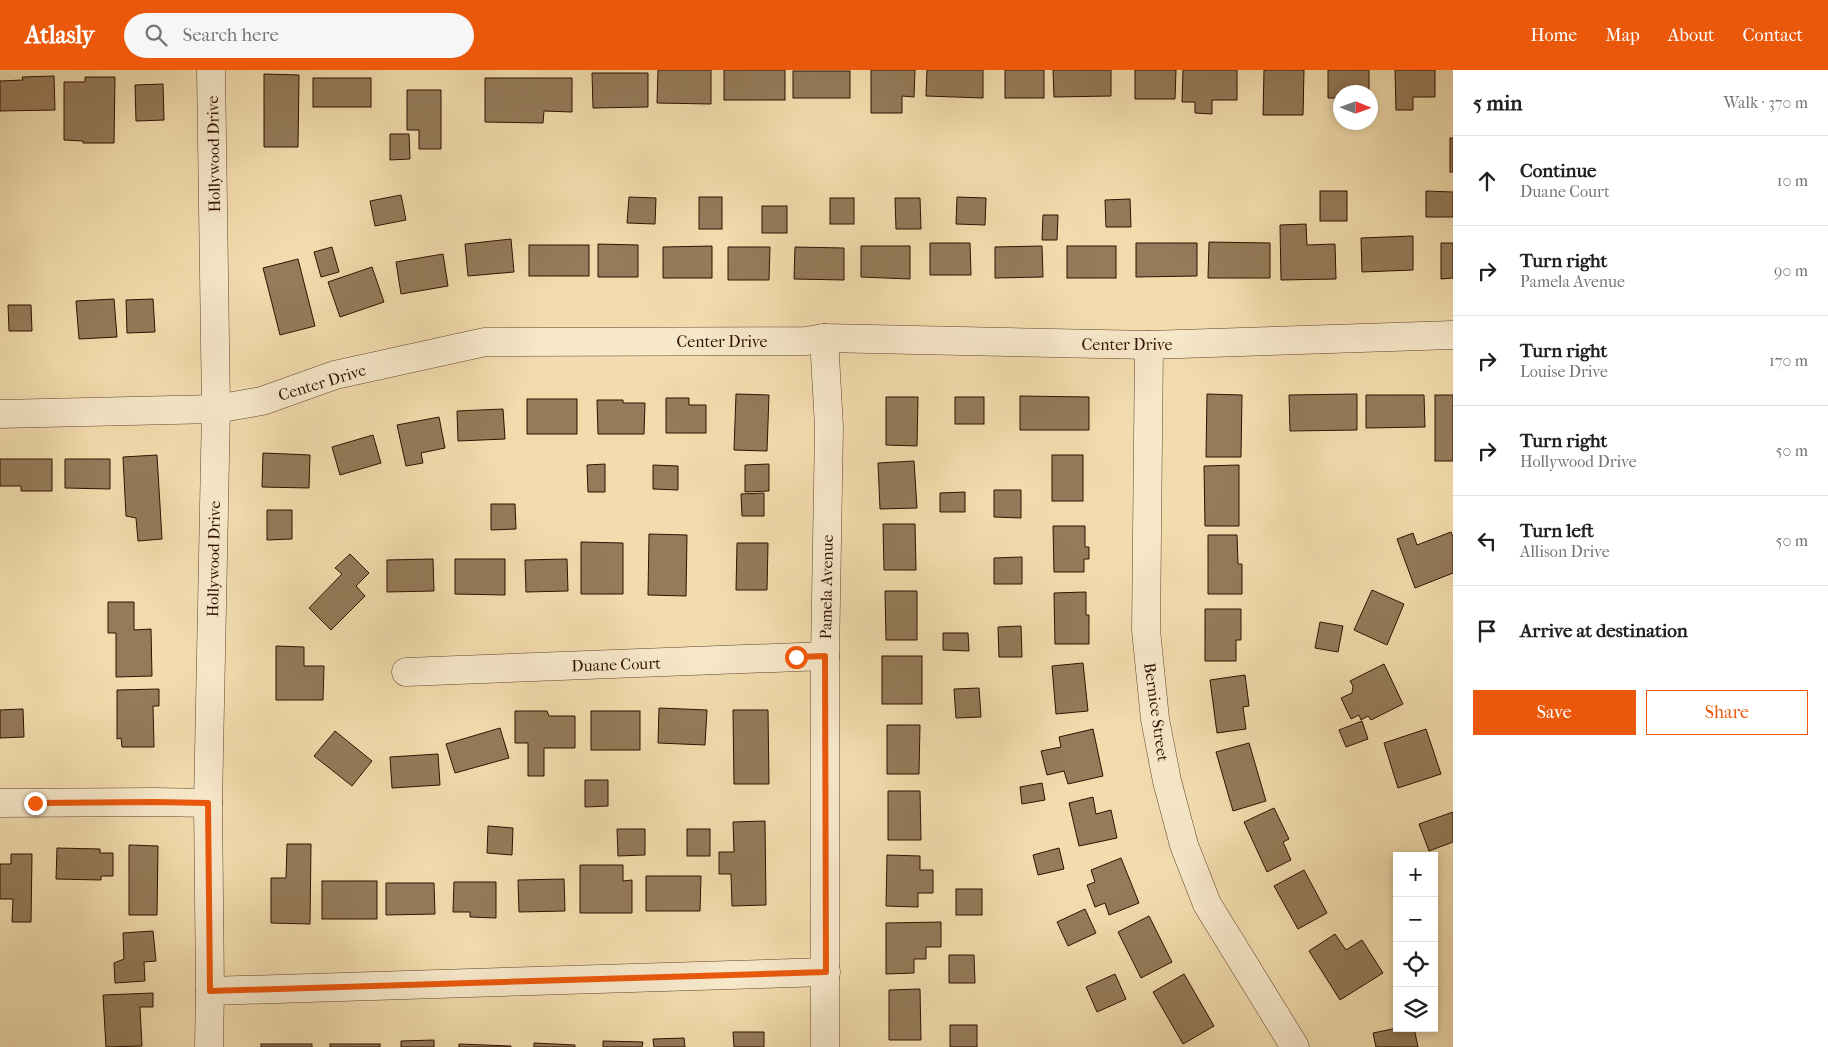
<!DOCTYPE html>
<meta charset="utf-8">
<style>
:root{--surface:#fff;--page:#f6f6f6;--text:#202124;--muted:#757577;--line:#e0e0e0;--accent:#ea580c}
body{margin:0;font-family:"IM FELL French Canon",serif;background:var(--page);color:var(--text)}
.controls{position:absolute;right:15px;bottom:15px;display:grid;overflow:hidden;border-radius:0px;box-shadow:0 2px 8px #0003}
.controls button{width:45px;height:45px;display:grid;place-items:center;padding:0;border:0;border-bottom:1px solid var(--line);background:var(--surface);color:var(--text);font:25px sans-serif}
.compass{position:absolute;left:1333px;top:15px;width:45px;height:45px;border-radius:50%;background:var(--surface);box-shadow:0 2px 8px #0003;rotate:91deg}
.stop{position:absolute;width:15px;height:15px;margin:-11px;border:4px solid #ea580c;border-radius:50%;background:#fff}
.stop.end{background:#ea580c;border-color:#fff;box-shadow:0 1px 5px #0008}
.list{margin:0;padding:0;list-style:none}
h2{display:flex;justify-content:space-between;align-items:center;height:65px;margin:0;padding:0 20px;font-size:21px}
h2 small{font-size:16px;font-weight:400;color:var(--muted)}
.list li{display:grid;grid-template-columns:32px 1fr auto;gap:15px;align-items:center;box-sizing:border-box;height:90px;padding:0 20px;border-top:1px solid var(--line)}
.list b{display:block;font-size:19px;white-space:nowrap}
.list p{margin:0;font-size:16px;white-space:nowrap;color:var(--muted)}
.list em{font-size:16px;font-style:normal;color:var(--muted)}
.actions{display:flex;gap:10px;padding:15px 20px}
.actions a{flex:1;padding:11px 0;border:1px solid var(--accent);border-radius:0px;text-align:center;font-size:18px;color:var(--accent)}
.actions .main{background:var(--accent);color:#fff}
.icon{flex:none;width:28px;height:28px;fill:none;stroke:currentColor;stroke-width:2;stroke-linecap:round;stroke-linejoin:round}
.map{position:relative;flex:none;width:1453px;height:977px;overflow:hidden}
header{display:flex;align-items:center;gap:30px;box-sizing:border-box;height:70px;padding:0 25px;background:var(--accent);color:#fff}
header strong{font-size:24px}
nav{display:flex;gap:28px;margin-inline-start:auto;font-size:18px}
.search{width:350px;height:45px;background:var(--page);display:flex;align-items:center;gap:12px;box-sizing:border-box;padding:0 18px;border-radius:28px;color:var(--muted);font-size:19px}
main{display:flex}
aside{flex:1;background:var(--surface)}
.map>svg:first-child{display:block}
.building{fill:#957b5a;stroke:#301100}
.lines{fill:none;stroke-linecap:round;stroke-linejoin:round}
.minor-casing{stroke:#60442b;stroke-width:29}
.minor{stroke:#f7e8ca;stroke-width:28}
.route{stroke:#ea580c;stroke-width:6}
.labels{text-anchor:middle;stroke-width:4;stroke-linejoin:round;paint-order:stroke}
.street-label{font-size:16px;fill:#301100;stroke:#f7e8ca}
</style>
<header>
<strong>Atlasly</strong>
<div class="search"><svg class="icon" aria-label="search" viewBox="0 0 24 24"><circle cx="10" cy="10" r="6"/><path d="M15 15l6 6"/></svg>Search here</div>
<nav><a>Home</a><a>Map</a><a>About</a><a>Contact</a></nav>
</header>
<main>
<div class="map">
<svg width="1453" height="977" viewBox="0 0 1453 977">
<rect width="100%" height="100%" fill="#f2dcad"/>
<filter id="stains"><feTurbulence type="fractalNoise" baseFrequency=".004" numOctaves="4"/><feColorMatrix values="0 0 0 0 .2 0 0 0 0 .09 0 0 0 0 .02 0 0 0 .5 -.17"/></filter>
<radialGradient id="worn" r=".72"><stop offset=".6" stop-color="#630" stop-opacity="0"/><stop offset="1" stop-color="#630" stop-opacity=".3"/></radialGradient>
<g class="building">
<polygon points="658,0 711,0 711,34 657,33"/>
<rect x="724" y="0" width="61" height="30"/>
<polygon points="871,0 915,0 914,27 902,26 902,43 871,43"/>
<polygon points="927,0 983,0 983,28 926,26"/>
<rect x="1005" y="0" width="39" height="28"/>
<polygon points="1053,0 1111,0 1111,26 1054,27"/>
<polygon points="1135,0 1176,0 1175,29 1135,29"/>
<polygon points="1183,0 1237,0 1237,30 1212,30 1212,44 1195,43 1195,32 1182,32"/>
<polygon points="1264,0 1304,0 1303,45 1263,45"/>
<polygon points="1328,0 1369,0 1369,22 1340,22 1340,28 1328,28"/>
<polygon points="1395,0 1435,0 1435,27 1413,27 1413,40 1396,40"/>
<rect x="793" y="1" width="57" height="27"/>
<polygon points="592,3 648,3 648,37 593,38"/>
<polygon points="264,4 299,5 298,77 264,77"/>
<polygon points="54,6 55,40 0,41 0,11 23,10 22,7"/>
<polygon points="85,7 115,7 114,73 83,73 83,71 64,70 64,12 85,12"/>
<rect x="313" y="8" width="58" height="29"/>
<polygon points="485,8 572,8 572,42 544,41 543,53 485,52"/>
<polygon points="163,14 164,50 136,51 135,15"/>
<polygon points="407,20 441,20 441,79 419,79 419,60 407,60"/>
<polygon points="390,64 409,64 410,89 390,90"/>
<rect x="1450" y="68" width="3" height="34"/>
<rect x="1320" y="121" width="27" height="30"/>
<polygon points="1426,121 1453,122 1453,147 1426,147"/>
<polygon points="401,125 406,150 375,156 370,131"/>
<polygon points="629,127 656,128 655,154 627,153"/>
<rect x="699" y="127" width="23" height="32"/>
<polygon points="957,127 986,128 985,155 956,154"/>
<rect x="830" y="128" width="24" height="26"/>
<polygon points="895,128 920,128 921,159 896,159"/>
<polygon points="1130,129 1131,157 1106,157 1105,130"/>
<rect x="762" y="136" width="25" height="27"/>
<polygon points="1043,145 1058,145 1057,170 1042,170"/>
<polygon points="1306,154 1307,175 1335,174 1336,209 1281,210 1280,155"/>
<polygon points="1413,166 1413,200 1362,202 1361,168"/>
<polygon points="511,169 514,202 468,206 465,174"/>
<polygon points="1209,172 1270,173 1270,208 1208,208"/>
<polygon points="930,173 970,173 971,205 930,205"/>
<polygon points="1136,173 1197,173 1197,206 1136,207"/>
<polygon points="1441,173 1453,173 1453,208 1441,209"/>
<polygon points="598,174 638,175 638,207 598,207"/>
<rect x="529" y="175" width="60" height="31"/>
<polygon points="712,176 712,208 663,208 663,177"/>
<polygon points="861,176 910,176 910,209 861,207"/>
<polygon points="1042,176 1043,207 995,208 995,177"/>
<rect x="1067" y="176" width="49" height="32"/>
<polygon points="332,177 339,202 321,207 314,182"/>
<polygon points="728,177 770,177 769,210 728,210"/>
<polygon points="795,177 844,178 844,210 794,209"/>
<polygon points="443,184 448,216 401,224 396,192"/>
<polygon points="298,189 315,256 280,265 263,198"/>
<polygon points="372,197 384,232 340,247 328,212"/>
<polygon points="114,229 117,267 79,269 76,231"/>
<polygon points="153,229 155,262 127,263 126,230"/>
<polygon points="8,235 31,235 32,261 9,261"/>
<polygon points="736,324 769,325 767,381 734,380"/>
<polygon points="1207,324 1242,325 1241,387 1206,387"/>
<polygon points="1357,324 1357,360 1290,361 1289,325"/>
<polygon points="1366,325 1424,325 1425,357 1366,358"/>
<rect x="1435" y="325" width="18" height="66"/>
<polygon points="1020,326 1089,327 1089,360 1020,360"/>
<polygon points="886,327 918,327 917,376 886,375"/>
<rect x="955" y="327" width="29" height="27"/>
<polygon points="666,328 689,328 689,335 706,335 706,363 666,363"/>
<rect x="527" y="329" width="50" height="35"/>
<polygon points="597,330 623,330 623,333 645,333 644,364 598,364"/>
<polygon points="503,339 505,369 458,371 457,341"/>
<polygon points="439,347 445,378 421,383 423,393 406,396 397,355"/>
<polygon points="373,365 381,393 340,405 332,377"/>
<polygon points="263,383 310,385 309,418 262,417"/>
<polygon points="157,385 162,469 138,471 136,448 126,446 123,387"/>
<rect x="1052" y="385" width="31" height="46"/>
<polygon points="0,389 52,389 52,421 21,421 21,416 0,416"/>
<polygon points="65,389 110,389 110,419 65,418"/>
<polygon points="914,391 917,438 880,439 878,393"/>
<polygon points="605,394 605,422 588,422 587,395"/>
<polygon points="769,394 769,421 745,422 745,395"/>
<polygon points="653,395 678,396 678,420 653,419"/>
<polygon points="1239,395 1239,456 1205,456 1204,396"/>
<polygon points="994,420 1021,420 1021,448 994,447"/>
<polygon points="965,422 965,442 940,442 940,423"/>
<polygon points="764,423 764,446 742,446 741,424"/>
<polygon points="491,434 515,434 516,459 491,460"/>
<polygon points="267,440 292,440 292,469 267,470"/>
<polygon points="883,454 915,454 916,500 884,500"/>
<polygon points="1053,456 1085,456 1085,477 1089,477 1089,489 1084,489 1084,502 1054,502"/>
<polygon points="1451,462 1453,467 1453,503 1415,518 1397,469 1413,463 1417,475"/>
<polygon points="649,464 687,465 686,526 648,525"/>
<polygon points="1208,465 1237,465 1238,494 1242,494 1242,524 1208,524"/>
<polygon points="581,472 623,473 623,524 581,524"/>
<polygon points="737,473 768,473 767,520 736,520"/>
<polygon points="350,484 369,503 356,516 365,526 331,560 309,538 342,504 335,498"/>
<polygon points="1022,487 1022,514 994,514 994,488"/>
<polygon points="433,489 434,521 387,522 387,490"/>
<polygon points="455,489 505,489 505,525 455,524"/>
<polygon points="567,489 568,521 526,522 525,490"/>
<polygon points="1372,520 1404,534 1387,575 1354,560"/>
<polygon points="885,521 917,521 917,570 886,570"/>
<polygon points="1086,522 1086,545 1089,545 1089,574 1055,574 1054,523"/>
<polygon points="108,532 134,532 134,560 151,559 152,606 116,607 116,563 108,563"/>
<polygon points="1205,539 1241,539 1241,570 1236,570 1236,591 1205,591"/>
<polygon points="1320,552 1343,556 1338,582 1315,578"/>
<polygon points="1021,556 1022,587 999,587 998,557"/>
<polygon points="943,563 968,563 969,581 943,580"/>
<polygon points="276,576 304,577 304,596 324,596 323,630 276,630"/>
<rect x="882" y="586" width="40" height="48"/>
<polygon points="1083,593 1088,641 1056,644 1052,596"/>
<polygon points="1384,594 1403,634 1371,650 1368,646 1361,650 1359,645 1351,649 1341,628 1352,623 1353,616 1350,611"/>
<polygon points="1245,605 1249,636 1243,637 1246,659 1217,663 1210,610"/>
<polygon points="979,618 981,647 956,648 954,619"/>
<polygon points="159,619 159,636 153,636 154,677 122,677 121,668 117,669 117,620"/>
<polygon points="659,638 707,640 705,675 658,673"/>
<polygon points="23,639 24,667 0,668 0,640"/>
<polygon points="733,640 768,640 769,714 734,714"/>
<polygon points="515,641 547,641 549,646 575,646 575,678 544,678 544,706 528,706 528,673 515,673"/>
<rect x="591" y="641" width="49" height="39"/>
<polygon points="1362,651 1368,669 1346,677 1339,660"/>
<polygon points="887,655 920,655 919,704 887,704"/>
<polygon points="500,658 509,688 455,703 446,674"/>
<polygon points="1093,659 1103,706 1068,714 1064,701 1047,705 1041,681 1061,677 1059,667"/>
<polygon points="1426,659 1441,704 1398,718 1384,673"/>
<polygon points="335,661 372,691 352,716 314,686"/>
<polygon points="1249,673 1266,731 1233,741 1216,682"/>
<polygon points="438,684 440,715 392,718 390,687"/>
<polygon points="585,710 608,710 608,736 585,737"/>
<polygon points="1042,713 1045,730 1022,734 1020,717"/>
<polygon points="888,721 920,721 921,770 888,770"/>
<polygon points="1093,727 1096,744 1111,740 1117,768 1079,776 1069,733"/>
<polygon points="1274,738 1289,769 1283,772 1291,790 1267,802 1244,752"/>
<polygon points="1453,742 1453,772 1429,781 1419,754"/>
<polygon points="765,751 766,835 732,836 731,804 719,804 719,782 734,782 733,752"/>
<polygon points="488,756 513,758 512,785 487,783"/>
<polygon points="617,759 645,759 645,785 618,786"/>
<rect x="687" y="759" width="23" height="27"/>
<polygon points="287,774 311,774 310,854 271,853 271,808 286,808"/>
<polygon points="129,775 158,776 157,845 129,845"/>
<polygon points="57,778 100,779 100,783 113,783 113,806 101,806 101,810 56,809"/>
<polygon points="1059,778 1064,799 1038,805 1033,785"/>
<polygon points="11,784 32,784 31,852 12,852 13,829 0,829 0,794 11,794"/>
<polygon points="887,785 920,786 920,800 933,800 933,823 918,823 918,837 886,836"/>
<polygon points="1121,788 1139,833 1109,845 1105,833 1095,837 1087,815 1095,812 1091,800"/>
<polygon points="580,795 623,795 623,811 632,810 632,843 580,843"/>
<polygon points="1304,800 1327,843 1298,859 1274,816"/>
<polygon points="646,806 701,806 700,841 646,841"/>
<polygon points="564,809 565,841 519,842 518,810"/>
<rect x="322" y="811" width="55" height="38"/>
<polygon points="454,812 496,812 496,848 470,847 470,842 453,842"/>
<polygon points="386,813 434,813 435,844 386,845"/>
<rect x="956" y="819" width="26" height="26"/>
<polygon points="1085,839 1096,863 1068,876 1057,852"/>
<polygon points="1149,846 1172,892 1141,908 1118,862"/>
<polygon points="941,852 941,877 926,877 926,889 914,889 914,903 886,904 886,853"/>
<polygon points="153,861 156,891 144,892 145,911 115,913 114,893 124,889 123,863"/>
<polygon points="1335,864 1346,880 1362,870 1383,903 1340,930 1309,881"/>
<polygon points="949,885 974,885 975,913 949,913"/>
<polygon points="1115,904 1126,929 1097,942 1086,917"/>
<polygon points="1184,904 1214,956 1183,974 1153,922"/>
<polygon points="920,919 921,970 889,970 889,920"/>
<polygon points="153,923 153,937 140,937 142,976 106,977 103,925"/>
<rect x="950" y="955" width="27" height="22"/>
<polygon points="1397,958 1414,958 1418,977 1376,977 1373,963"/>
<polygon points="733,962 764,962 764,977 734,977"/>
<polygon points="684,968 685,977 654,977 653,969"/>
<polygon points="434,970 434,977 401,977 401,971"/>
<polygon points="603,971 643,972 642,977 603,977"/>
<polygon points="534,973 575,975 575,977 534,977"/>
<rect x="261" y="974" width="51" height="3"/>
<rect x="330" y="974" width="50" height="3"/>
<polygon points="459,974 511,976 511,977 459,977"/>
</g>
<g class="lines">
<defs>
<g id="minor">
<polyline points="824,268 829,357 825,586 825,977"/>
<polyline points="1149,275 1146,560 1155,649 1167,711 1184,775 1207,834 1295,977"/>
<polyline points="0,344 216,339 262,331 335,305 485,272 806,271 824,268 1149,275 1453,265"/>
<polyline points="406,602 825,586"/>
<polyline points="0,733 154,732 208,733"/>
<polyline points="210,921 826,902"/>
<polyline points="209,977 210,921 208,733 216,339 211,0"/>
</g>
</defs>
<use href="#minor" class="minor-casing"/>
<use href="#minor" class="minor"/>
</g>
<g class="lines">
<polyline class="route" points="35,733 154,732 208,733 210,921 826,902 825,586 796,587"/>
</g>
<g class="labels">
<g class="street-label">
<text transform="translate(213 84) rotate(-91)" y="6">Hollywood Drive</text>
<text x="722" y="277">Center Drive</text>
<text x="1127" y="280">Center Drive</text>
<text transform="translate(322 312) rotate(-17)" y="6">Center Drive</text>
<text transform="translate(213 489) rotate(-89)" y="6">Hollywood Drive</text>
<text transform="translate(826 517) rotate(-89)" y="6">Pamela Avenue</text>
<text transform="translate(616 594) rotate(-2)" y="6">Duane Court</text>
<text transform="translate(1157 642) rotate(82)" y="6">Bernice Street</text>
</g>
</g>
<rect width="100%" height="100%" filter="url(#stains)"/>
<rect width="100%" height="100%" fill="url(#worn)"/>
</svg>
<div class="controls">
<button>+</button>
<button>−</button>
<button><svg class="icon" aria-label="locate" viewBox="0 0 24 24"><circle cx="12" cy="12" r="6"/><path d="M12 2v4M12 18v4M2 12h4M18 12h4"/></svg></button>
<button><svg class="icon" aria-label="layers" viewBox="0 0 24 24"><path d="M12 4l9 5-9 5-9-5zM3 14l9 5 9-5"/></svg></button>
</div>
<svg class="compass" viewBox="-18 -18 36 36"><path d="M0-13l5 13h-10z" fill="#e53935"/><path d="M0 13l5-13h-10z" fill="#757577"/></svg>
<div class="stop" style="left:796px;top:587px"></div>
<div class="stop end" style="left:35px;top:733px"></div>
</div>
<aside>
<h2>5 min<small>Walk · 370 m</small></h2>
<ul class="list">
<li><svg class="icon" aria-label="ahead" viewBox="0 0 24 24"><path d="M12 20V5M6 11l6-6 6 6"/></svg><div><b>Continue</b><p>Duane Court</p></div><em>10 m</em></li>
<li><svg class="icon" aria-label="right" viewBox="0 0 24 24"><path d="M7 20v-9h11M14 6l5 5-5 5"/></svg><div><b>Turn right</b><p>Pamela Avenue</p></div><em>90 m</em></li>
<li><svg class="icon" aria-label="right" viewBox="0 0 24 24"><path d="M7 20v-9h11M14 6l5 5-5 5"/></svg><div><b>Turn right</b><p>Louise Drive</p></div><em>170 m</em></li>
<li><svg class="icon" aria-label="right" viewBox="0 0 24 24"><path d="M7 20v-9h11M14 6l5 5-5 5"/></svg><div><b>Turn right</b><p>Hollywood Drive</p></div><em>50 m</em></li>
<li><svg class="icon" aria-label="left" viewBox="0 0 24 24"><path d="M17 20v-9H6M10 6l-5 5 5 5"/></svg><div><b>Turn left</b><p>Allison Drive</p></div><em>50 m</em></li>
<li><svg class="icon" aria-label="arrive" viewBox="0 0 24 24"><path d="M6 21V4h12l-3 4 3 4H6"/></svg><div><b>Arrive at destination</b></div></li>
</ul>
<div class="actions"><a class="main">Save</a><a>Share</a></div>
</aside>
</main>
